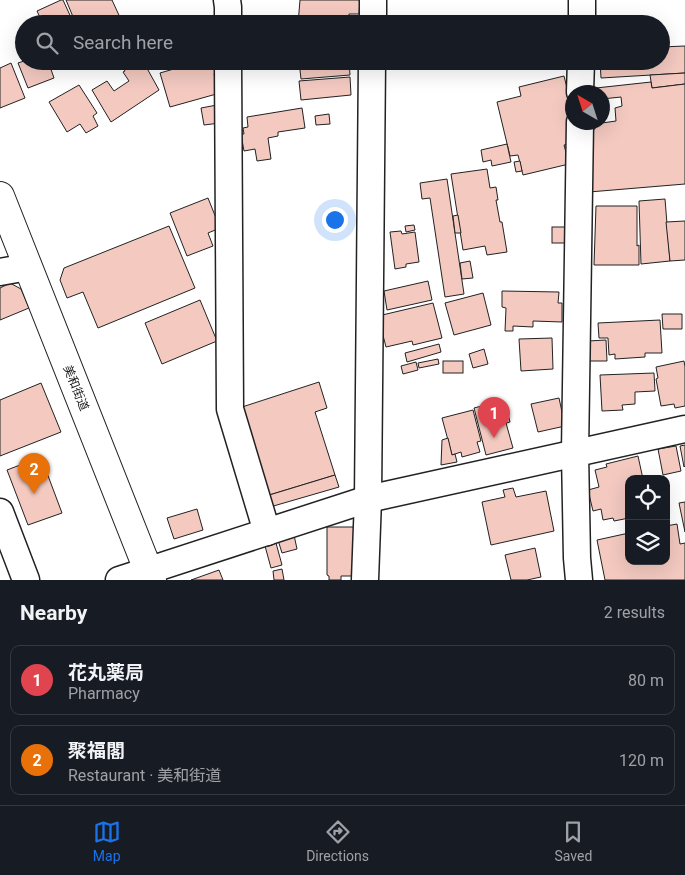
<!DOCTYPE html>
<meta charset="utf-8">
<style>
:root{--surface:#171b24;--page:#242831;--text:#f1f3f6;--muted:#9ea1a6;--line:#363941;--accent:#1a73e8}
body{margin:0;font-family:Roboto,"Noto Sans JP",sans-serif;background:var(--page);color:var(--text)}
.controls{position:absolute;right:15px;bottom:15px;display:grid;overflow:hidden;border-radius:10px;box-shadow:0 5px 20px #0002}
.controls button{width:45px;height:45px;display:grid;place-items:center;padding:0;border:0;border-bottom:1px solid var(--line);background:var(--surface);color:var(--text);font:25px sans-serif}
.compass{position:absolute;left:565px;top:85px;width:45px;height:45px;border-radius:50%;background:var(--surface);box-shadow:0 5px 20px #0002;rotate:321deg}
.you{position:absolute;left:334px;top:219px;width:18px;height:18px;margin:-12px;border:4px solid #fff;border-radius:50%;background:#1a73e8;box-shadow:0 0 0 8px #1a73e833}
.badge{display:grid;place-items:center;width:32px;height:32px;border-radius:50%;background:var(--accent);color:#fff;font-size:16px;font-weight:700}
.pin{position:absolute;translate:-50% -41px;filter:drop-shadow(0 1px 2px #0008)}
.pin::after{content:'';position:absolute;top:26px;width:18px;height:15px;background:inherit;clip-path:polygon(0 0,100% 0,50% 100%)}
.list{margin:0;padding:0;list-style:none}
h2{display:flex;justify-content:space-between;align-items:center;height:65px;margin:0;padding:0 20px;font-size:21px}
h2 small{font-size:16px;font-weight:400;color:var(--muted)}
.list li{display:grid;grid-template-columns:32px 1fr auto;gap:15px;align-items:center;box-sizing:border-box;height:70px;margin:0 10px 10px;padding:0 10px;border:1px solid var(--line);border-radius:10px}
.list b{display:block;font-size:19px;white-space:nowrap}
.list p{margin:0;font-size:16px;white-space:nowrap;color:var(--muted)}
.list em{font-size:16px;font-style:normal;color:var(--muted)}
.icon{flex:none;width:28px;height:28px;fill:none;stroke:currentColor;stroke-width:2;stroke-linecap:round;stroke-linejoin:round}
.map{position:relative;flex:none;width:685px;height:580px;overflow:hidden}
.search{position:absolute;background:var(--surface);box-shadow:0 5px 20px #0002;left:15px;right:15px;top:15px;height:55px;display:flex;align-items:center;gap:12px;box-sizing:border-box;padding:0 18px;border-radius:28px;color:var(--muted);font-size:19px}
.sheet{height:225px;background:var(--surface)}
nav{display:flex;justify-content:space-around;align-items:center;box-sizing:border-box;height:70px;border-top:1px solid var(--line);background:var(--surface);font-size:14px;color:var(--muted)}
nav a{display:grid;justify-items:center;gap:2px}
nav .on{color:var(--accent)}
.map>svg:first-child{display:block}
.building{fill:#f3c9c0;stroke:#222}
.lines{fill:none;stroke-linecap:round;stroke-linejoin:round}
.minor-casing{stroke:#222;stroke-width:29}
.major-casing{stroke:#222;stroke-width:30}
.minor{stroke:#fff;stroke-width:26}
.major{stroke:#fff;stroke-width:28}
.labels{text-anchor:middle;stroke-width:4;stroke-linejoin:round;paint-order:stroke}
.street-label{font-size:12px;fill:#222;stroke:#fff}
</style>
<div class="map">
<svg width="685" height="580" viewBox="0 0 685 580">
<rect width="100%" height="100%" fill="#fff"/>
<g class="building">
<polygon points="61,0 63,0 74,24 43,24 37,11"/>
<polygon points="66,0 112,0 123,24 76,24"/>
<polygon points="300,0 360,0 359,14 349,14 348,24 298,24"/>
<polygon points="685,46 685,73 601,78 600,61 661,61 661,47"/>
<polygon points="24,61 48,61 54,78 28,88 18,63"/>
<polygon points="54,61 82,61 71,67 69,63 57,68"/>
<polygon points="120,61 143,61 159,90 111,122 92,90 107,81 114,91 129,81 123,72 125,71"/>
<polygon points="201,61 220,61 223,72 214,74 220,93 170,107 160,73"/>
<polygon points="299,61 349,61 350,75 301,79"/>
<polygon points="11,63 25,98 0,108 0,68"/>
<polygon points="685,73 685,84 652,88 650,75"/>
<polygon points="564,76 572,108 566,109 571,129 570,144 564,145 569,164 523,175 518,155 510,156 497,102 521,96 519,87"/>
<polygon points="350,77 351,95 301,100 299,81"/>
<polygon points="651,82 652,88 685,84 685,184 589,192 592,130 595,129 595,124 616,121 615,108 622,106 621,97 602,99 602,92 596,92 596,88"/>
<polygon points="79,85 97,113 93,116 98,126 86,133 80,124 67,132 49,102"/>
<polygon points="217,105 220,123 204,125 201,108"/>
<polygon points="302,108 305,128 278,132 278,136 268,138 271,159 257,161 255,149 244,151 241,134 244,134 243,128 248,127 247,117"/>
<polygon points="329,114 330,124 316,125 315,116"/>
<polygon points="507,144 511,162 492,166 491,160 483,162 481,150"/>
<polygon points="520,161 522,171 516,172 514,162"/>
<polygon points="487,169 490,188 496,187 498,200 496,200 500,222 502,222 507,252 487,255 485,246 463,250 451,174"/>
<polygon points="447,179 464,294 445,297 430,198 422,199 420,183"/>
<polygon points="208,198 220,228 208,233 213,246 187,256 170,213"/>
<polygon points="665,199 670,261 641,264 639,201"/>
<polygon points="596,206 637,206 637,246 639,245 639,265 594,265"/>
<polygon points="458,215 461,233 455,233 453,216"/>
<polygon points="685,221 685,260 670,261 666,222"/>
<polygon points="414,225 415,230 406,232 405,226"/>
<polygon points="169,226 195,288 98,328 83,292 67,298 60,280 64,268"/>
<rect x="552" y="227" width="13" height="16"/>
<polygon points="401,231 402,234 415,232 419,262 406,264 406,267 395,269 390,232"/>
<polygon points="470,261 473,278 462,279 460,263"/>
<polygon points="428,281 432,300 387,310 384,291"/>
<polygon points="10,283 21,289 29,308 0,320 0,288"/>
<polygon points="502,291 559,292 558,303 562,303 562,322 533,321 533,327 513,326 513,331 505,331 506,308 502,307"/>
<polygon points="483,293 491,325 454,335 445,303"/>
<polygon points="200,300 217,341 162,364 145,323"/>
<polygon points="433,303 442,338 413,345 412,341 386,347 378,316"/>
<polygon points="662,314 682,314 682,329 663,329"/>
<polygon points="660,320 662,353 645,353 645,357 615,359 615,354 609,355 608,338 599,338 598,323"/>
<polygon points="552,338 553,369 521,371 519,339"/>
<polygon points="606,340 607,361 589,361 588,341"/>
<polygon points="439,344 441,352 407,362 405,353"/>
<polygon points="484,349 488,364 473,368 469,354"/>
<polygon points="438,359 439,364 419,368 418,363"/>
<rect x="443" y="361" width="20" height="12"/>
<polygon points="684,361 685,367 685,406 675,408 674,404 661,406 656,379 658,378 656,367"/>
<polygon points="416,362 418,370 403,374 401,366"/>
<polygon points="654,373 655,391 635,392 635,404 622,405 623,410 602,411 600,375"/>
<polygon points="319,382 327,408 315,412 335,475 266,496 239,408"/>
<polygon points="41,383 61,432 0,456 0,400"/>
<polygon points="559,398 565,426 538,432 531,404"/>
<polygon points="501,401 504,415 508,414 510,422 506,423 513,448 486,455 474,408"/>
<polygon points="473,410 481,441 477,442 480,452 462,457 461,452 452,455 442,418"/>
<polygon points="448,438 452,455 455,454 457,462 441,465 442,440"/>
<polygon points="685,445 685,466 684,467 680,446"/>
<polygon points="676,446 681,471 663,475 658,449"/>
<polygon points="638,456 643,479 629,479 629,518 614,521 613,518 603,520 601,509 593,511 588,490 599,487 595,470 607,467 606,464"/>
<polygon points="41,457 62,513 28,525 7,470"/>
<polygon points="335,475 339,487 270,507 266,496"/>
<polygon points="513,488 516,497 546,491 554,531 491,545 482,502 505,497 503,490"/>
<polygon points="685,502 685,532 679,503"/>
<polygon points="197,509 203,530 174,539 167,518"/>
<polygon points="677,524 680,544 685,543 685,580 605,580 597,540 629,533 629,561 666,561 666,526"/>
<polygon points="327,527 355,527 355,576 341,576 341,580 329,580 329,576 327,575"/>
<polygon points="294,535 297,549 282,553 278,540"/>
<polygon points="276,543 282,565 271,568 265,546"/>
<polygon points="535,548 541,577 527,580 511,580 505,555"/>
<polygon points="282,569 284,580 274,580 273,571"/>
<polygon points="219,570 223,580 191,580"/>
</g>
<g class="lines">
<defs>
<g id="minor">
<polyline points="227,0 228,7 228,24"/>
<polyline points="373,24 373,0"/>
<polyline points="582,24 582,0"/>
<polyline points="228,61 230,409 267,532"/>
<polyline points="580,92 581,61"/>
<polyline points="0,272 28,267"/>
<polyline points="0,512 26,580"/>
<polyline points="119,580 368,499 685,429"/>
<polyline points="365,580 368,499 372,61"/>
<polyline points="579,580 577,558 575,453 580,122"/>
</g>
<polyline id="major" points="0,196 152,580"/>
</defs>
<use href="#minor" class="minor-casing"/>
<use href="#major" class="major-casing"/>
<use href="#minor" class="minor"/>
<use href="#major" class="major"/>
</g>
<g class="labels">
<g class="street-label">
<text transform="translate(76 388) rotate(68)" y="4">美和街道</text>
</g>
</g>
</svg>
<div class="controls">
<button><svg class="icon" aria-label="locate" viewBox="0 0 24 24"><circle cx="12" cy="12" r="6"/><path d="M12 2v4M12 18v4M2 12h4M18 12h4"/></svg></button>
<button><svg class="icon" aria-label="layers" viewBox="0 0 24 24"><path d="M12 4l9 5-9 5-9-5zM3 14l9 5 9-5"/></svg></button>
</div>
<svg class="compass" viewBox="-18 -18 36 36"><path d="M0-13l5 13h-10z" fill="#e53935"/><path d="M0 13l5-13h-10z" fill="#9ea1a6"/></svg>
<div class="you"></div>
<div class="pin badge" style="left:494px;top:438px;background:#e0444e">1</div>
<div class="pin badge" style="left:34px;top:494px;background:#e8710a">2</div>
<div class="search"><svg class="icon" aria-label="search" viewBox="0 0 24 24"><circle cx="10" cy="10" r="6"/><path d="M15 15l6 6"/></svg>Search here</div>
</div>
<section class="sheet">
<h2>Nearby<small>2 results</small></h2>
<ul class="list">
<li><span class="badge" style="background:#e0444e">1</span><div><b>花丸薬局</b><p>Pharmacy</p></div><em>80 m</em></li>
<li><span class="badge" style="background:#e8710a">2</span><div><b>聚福閣</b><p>Restaurant · 美和街道</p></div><em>120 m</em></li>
</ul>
</section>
<nav>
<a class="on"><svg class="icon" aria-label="map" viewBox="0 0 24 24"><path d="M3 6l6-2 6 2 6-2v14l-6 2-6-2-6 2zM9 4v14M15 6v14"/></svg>Map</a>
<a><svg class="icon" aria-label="directions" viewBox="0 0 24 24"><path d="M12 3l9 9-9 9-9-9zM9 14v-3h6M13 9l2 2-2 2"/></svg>Directions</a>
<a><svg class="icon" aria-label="saved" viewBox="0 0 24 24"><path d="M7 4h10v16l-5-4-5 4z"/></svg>Saved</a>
</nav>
